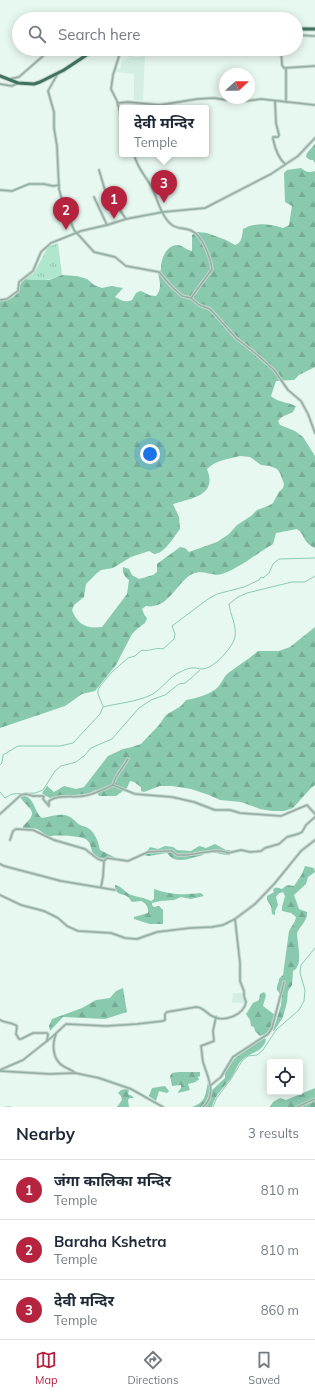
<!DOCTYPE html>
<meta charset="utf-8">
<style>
:root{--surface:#fff;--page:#f6f6f7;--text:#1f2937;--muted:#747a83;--line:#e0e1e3;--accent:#b5233f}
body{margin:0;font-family:Mulish,"Noto Sans Devanagari",sans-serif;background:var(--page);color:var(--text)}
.controls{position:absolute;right:12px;bottom:12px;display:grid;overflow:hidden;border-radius:4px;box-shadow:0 2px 10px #0003}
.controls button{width:36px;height:36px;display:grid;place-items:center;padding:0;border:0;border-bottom:1px solid var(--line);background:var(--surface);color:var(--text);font:20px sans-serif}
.compass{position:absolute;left:219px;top:68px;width:36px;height:36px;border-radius:50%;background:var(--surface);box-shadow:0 2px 10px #0003;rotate:68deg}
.you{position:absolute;left:150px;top:454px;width:14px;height:14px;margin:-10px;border:3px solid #fff;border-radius:50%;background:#1a73e8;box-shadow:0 0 0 6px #1a73e833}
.badge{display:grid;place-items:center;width:26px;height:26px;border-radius:50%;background:var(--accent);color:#fff;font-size:13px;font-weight:700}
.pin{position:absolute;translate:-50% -33px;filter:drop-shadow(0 1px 2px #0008)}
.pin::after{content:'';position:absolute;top:21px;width:14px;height:12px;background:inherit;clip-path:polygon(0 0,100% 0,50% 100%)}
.popup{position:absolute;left:119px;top:105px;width:90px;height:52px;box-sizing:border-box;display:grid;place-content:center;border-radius:4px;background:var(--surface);filter:drop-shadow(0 1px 3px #0005);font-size:13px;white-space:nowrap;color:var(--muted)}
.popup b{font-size:15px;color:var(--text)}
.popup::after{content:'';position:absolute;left:50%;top:100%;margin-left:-8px;border:8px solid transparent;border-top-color:var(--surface)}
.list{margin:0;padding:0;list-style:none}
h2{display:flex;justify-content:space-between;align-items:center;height:52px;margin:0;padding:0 16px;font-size:17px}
h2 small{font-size:13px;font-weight:400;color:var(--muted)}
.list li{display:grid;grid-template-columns:26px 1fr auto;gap:12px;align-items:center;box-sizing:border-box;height:60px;padding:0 16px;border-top:1px solid var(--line)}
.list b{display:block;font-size:15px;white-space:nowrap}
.list p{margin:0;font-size:13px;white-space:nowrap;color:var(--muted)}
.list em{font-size:13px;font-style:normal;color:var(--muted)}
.icon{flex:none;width:22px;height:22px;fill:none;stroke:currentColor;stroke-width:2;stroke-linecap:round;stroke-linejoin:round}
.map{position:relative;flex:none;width:315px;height:1107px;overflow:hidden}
.search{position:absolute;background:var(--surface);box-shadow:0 2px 10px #0003;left:12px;right:12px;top:12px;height:44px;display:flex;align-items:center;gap:10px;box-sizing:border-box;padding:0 14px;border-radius:22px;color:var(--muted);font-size:15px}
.sheet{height:232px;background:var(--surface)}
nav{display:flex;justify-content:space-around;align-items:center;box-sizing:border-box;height:56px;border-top:1px solid var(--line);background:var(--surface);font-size:11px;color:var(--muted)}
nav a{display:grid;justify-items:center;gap:2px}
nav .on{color:var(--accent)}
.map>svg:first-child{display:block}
.built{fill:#d5eee3}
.grass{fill:url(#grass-tufts)}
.forest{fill:url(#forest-firs);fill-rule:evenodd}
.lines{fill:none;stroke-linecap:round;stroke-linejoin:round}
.stream{stroke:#8acbb0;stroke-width:1}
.street-casing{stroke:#c6d5ce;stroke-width:3.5}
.primary-casing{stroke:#c6d5ce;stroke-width:5}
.street{stroke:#93aea2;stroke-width:1.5}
.primary{stroke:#40735f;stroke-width:3}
</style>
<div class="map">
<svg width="315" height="1107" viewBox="0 0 315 1107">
<defs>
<pattern id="grass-tufts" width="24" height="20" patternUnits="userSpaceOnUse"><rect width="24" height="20" fill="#afe6ce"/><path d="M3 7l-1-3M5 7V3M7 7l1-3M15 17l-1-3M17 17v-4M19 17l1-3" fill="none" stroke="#96c5b0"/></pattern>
<pattern id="forest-firs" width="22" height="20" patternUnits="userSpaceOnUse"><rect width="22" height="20" fill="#89c9ae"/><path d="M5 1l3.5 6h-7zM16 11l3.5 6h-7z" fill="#76ac95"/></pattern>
</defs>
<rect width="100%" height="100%" fill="#e7f8f0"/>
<g class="built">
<polygon points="145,56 143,100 134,100 134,74 116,72 117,68 120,69 122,60 126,60 126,58"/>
<polygon points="233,993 243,993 243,996 245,1002 243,1003 232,1003"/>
</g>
<path class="grass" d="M58,243L62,275C50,280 39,282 25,279L34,273L48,247Z"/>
<g class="forest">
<polygon points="315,144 315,163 313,160 310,160 306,157 307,153"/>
<path d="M301,168C306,172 308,173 315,171V367L299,375L294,380L276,381L271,396C277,402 287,402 296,406L293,412L282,417L278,421L280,425L295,431L303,437L315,456V548C301,541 306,535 297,529L276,533L273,544C258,553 238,569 222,574C212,577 203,569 192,574C177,582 168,610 146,606L142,609L145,616L147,618L145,623L137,629L132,634L116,665L95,691L82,694L65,706L0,728V301C24,298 14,288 25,279L31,280H49L62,275L77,276L87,279L94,285L102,288L111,286L123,288L115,297C121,300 125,303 132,300L136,293L140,291C148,293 147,296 156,296C162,289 160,282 158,273L161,270C160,261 166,245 177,245C183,245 186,250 192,251V235L197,232L207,233L226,240L235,245C242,243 242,236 243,229C255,222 270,224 283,228L289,225L292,206L285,202L284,173L287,170ZM240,456L250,457L261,465L270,466L277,469L280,473L284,484L283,488L279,492L273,503L268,506L257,510L251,516L237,525L229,534L217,542L189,552L185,548L180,547C173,553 164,558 157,564V572L153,575L139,579L132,575L129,569L123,567C122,573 125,577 129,580L127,594L102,627C86,629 77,624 72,610L74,605L84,597L86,584L97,573L101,570L113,568L131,557L149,551L154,554C164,554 174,537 180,529L179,517L173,504C191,498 218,496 207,469C216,460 229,459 240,456Z"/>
<path d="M315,627V785L311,788L293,808L284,811H272L260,809L241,802L220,800L209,795L191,789L172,786H160L144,792L141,791V787L134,782L130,781L127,788L116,796H99L96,790L88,794L61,796L50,798L46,796L42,793L47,786L54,792L64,786L76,789L84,787L108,756L123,749L132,747L141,744L159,725L166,715L181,706L186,700C194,699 212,694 218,687C222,683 223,678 227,674C237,666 248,660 258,651H279L290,647Z"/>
<path d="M25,796C35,799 34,812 42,818C50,817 56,814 64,815C72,816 74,821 80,825C81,826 84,826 86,827C95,831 98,841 100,850L116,858C113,858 100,859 98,858C89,853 93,845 87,840C83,836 54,834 49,837C45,835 41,831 37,829C32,827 28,830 23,828V826C40,811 30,811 20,797Z"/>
<path d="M215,844L226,850H230V855C227,856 218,853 214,853L212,851L204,852L203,855C195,857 183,862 174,859C171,858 169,855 167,853L149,856L144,855L150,847L158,849L165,846L173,847L177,850L191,851L199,846L206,848Z"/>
<path d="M305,866L314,868L315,872L308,877L306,884L294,895L299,909L307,912C308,920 300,926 297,933C297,943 304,966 293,971L292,985L288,991L287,1002L283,1017L274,1031H273L281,1005L282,996L277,990C276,986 279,983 279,979L283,975L289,931L295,921L296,917L291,913L282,911V907L285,896L283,892L279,893L276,897L278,905L275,911V915L272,914L271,906L267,900V896L274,892L273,890C276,886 278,888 282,889L287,885L294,886L302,874Z"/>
<path d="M115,885C121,886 124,891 129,894C135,897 144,897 151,901L154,899V889C171,895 183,895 201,893L204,896L191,899L181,897L174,900L160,901L152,903V905L154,907L159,906L163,910V924H150L134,919V917L148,913C149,908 146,903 141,901L132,902C130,900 130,898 128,897C122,892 116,897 115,885Z"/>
<polygon points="123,988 127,1012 105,1019 63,1017 50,1031 49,1026 52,1019 82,1008 96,1000 110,998 116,991"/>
<path d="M264,992L266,995L263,1006L275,1015C272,1025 271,1033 260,1036L255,1031L254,1027L251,1026L250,1020L246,1014L253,1003L259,1000L260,994Z"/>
<path d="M265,1038L266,1040C262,1053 251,1052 243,1059C238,1063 236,1070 233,1075C226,1086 215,1094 212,1107H204L209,1101L210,1092L225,1078V1073L234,1059L261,1039Z"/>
<polygon points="178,1072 200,1072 200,1076 198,1077 199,1080 196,1081 196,1082 188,1084 190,1090 178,1093 178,1092 181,1088 181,1085 172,1086 170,1076 172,1073"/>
<path d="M208,1082H210C210,1091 209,1101 201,1107H192C206,1102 205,1096 208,1082Z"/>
<polygon points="165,1086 169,1091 167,1093 159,1091 156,1101 149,1096 152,1088"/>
<polygon points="315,1088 315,1107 270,1107 273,1102 280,1098 286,1100"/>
<polygon points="126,1089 129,1090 128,1094 132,1096 134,1098 130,1098 128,1100 129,1107 117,1107 122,1100 121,1096 118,1093 121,1090"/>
</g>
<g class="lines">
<g class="stream">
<path d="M103,706L98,694V690L100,686L112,672L128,658L135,656L142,650C149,652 155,647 163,649L174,639L175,634L172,626L208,599L217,594L244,587L259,580L261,577L263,578L269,573L273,564L279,559L315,558"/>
<path d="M0,765L2,763L3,755L18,746H60L73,743L100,714L103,707C119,703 136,702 151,695C162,689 169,677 180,672C184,670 191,667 195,668C199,668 202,670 207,668C216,665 233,647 235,637C237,626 230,614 229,604L238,597L247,593L292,582H305L315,576"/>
<polyline points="0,792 5,798 12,794 35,793 43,790 55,771 61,766 76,762 84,756 91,748 112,739 139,708 151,700 165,695 179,684 185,683 190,679 200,670"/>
<polyline points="6,1107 11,1107"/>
<polyline points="213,1107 216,1099 231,1079 242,1061 248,1056 257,1055 263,1050 276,1030 299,1010 304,1001 305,990 300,973 301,965 315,948"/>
</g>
<defs>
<g id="street">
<polyline points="296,35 315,36"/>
<polyline points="281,49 282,65 284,68 315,66"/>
<polyline points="208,51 222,49"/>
<polyline points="120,53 113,75 111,89 117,101 122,120"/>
<polyline points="57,75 48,91 54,112 54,128 57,146 59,189 62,200 74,230 94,252 115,257 126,266 159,272 172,287 182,296 191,298 199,305 210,309 236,338 255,353 274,370 288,390 301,401 308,414 315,433"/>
<polyline points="10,79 19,77 43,56 44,49"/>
<polyline points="0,84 12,86 18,83"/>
<path d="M275,101L276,123L279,135L278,137H273V139C275,148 278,158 285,164"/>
<polyline points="286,102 286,69"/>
<polyline points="118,103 128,102 160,105 197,99 214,98 238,102 261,99 315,105"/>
<path d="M134,154C137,168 145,175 151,186C157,197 161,217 172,225C177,229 186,228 192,231C202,235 211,259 212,269L191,298"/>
<polyline points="99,170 107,197 113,200 126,219"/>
<polyline points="0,190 12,191 29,184 44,184 53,186 59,185"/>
<polyline points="94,197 107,225"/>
<polyline points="0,300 7,299 18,291 19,282 33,271 41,252 51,243 81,231 107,225 126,219 163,212 205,208 271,174 298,156 315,138"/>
<polyline points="113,785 135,794 172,797 194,802 215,810 230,810 240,813 281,816 307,805 315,814"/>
<path d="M0,814L21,795L26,794L33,796H44L43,799L49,806V801C58,794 73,798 83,796C93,795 104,789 113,785L116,777L128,759"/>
<polyline points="10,840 13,831 16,829 33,830 54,840 85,849 98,859 104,861"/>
<polyline points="0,864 4,866 61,881 115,890"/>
<polyline points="101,887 103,877 104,861 107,858 128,861 148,852 166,851 172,851 177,855 186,855 214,851 221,851 228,853 241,850 250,852 261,851 265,848 279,844 287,837 298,834 302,832 306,825 315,817"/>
<polyline points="0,895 21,905 44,911 58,918 67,926 78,931 111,933 125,938 137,939 157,932 190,928 212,927 223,925 235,919 255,904 275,883 301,851 315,840"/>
<path d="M0,1020C5,1023 12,1022 17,1026L16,1034L19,1039H21L33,1033H47L48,1034L47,1041"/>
<path d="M56,1034C52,1044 52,1059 63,1066C66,1068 70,1069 74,1072"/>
<path d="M0,1070L23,1060L52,1037L66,1024L106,1026L137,1024L163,1021L165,1020V1014L167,1012L196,1007C203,1007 206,1013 212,1016C224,1023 244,1015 246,1002L244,996V991L240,981V963L235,919"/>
<polyline points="0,1071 50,1074 75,1073 99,1078 131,1089 163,1107"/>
<polyline points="211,1085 221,1077 233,1057 268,1034 272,1028 284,982"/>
<path d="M203,1107C218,1094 207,1076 203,1062C202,1057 202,1051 201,1046L214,1041L213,1031L216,1017"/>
<polyline points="297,1107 315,1099"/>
</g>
<g id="primary">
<polyline points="296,29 315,29"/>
<polyline points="187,49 201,51 211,49"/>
<polyline points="0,76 18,83 34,84 40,82 64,70 88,54 108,51 131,54 165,49"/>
</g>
</defs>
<use href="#street" class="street-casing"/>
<use href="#primary" class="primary-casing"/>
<use href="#street" class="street"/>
<use href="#primary" class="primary"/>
</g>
</svg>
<div class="controls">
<button><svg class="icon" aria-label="locate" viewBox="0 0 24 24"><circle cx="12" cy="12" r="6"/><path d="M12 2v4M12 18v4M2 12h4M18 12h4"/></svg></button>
</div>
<svg class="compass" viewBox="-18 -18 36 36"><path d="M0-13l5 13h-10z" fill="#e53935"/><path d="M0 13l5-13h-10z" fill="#747a83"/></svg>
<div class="you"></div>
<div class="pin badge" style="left:114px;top:219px">1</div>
<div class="pin badge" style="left:66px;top:230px">2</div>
<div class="pin badge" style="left:164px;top:203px">3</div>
<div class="popup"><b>देवी मन्दिर</b>Temple</div>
<div class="search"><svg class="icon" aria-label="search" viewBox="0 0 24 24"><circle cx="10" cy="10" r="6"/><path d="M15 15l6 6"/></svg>Search here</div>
</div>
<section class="sheet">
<h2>Nearby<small>3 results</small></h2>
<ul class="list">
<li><span class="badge">1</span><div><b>जंगा कालिका मन्दिर</b><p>Temple</p></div><em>810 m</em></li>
<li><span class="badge">2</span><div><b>Baraha Kshetra</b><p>Temple</p></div><em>810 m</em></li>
<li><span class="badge">3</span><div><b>देवी मन्दिर</b><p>Temple</p></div><em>860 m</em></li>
</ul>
</section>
<nav>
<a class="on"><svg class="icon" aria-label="map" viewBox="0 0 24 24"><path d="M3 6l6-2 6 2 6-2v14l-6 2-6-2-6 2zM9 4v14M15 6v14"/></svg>Map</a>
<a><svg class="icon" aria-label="directions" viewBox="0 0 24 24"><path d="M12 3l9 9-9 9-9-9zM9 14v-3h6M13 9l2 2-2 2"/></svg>Directions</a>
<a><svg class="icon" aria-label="saved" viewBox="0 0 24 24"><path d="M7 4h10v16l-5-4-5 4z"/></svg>Saved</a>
</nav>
